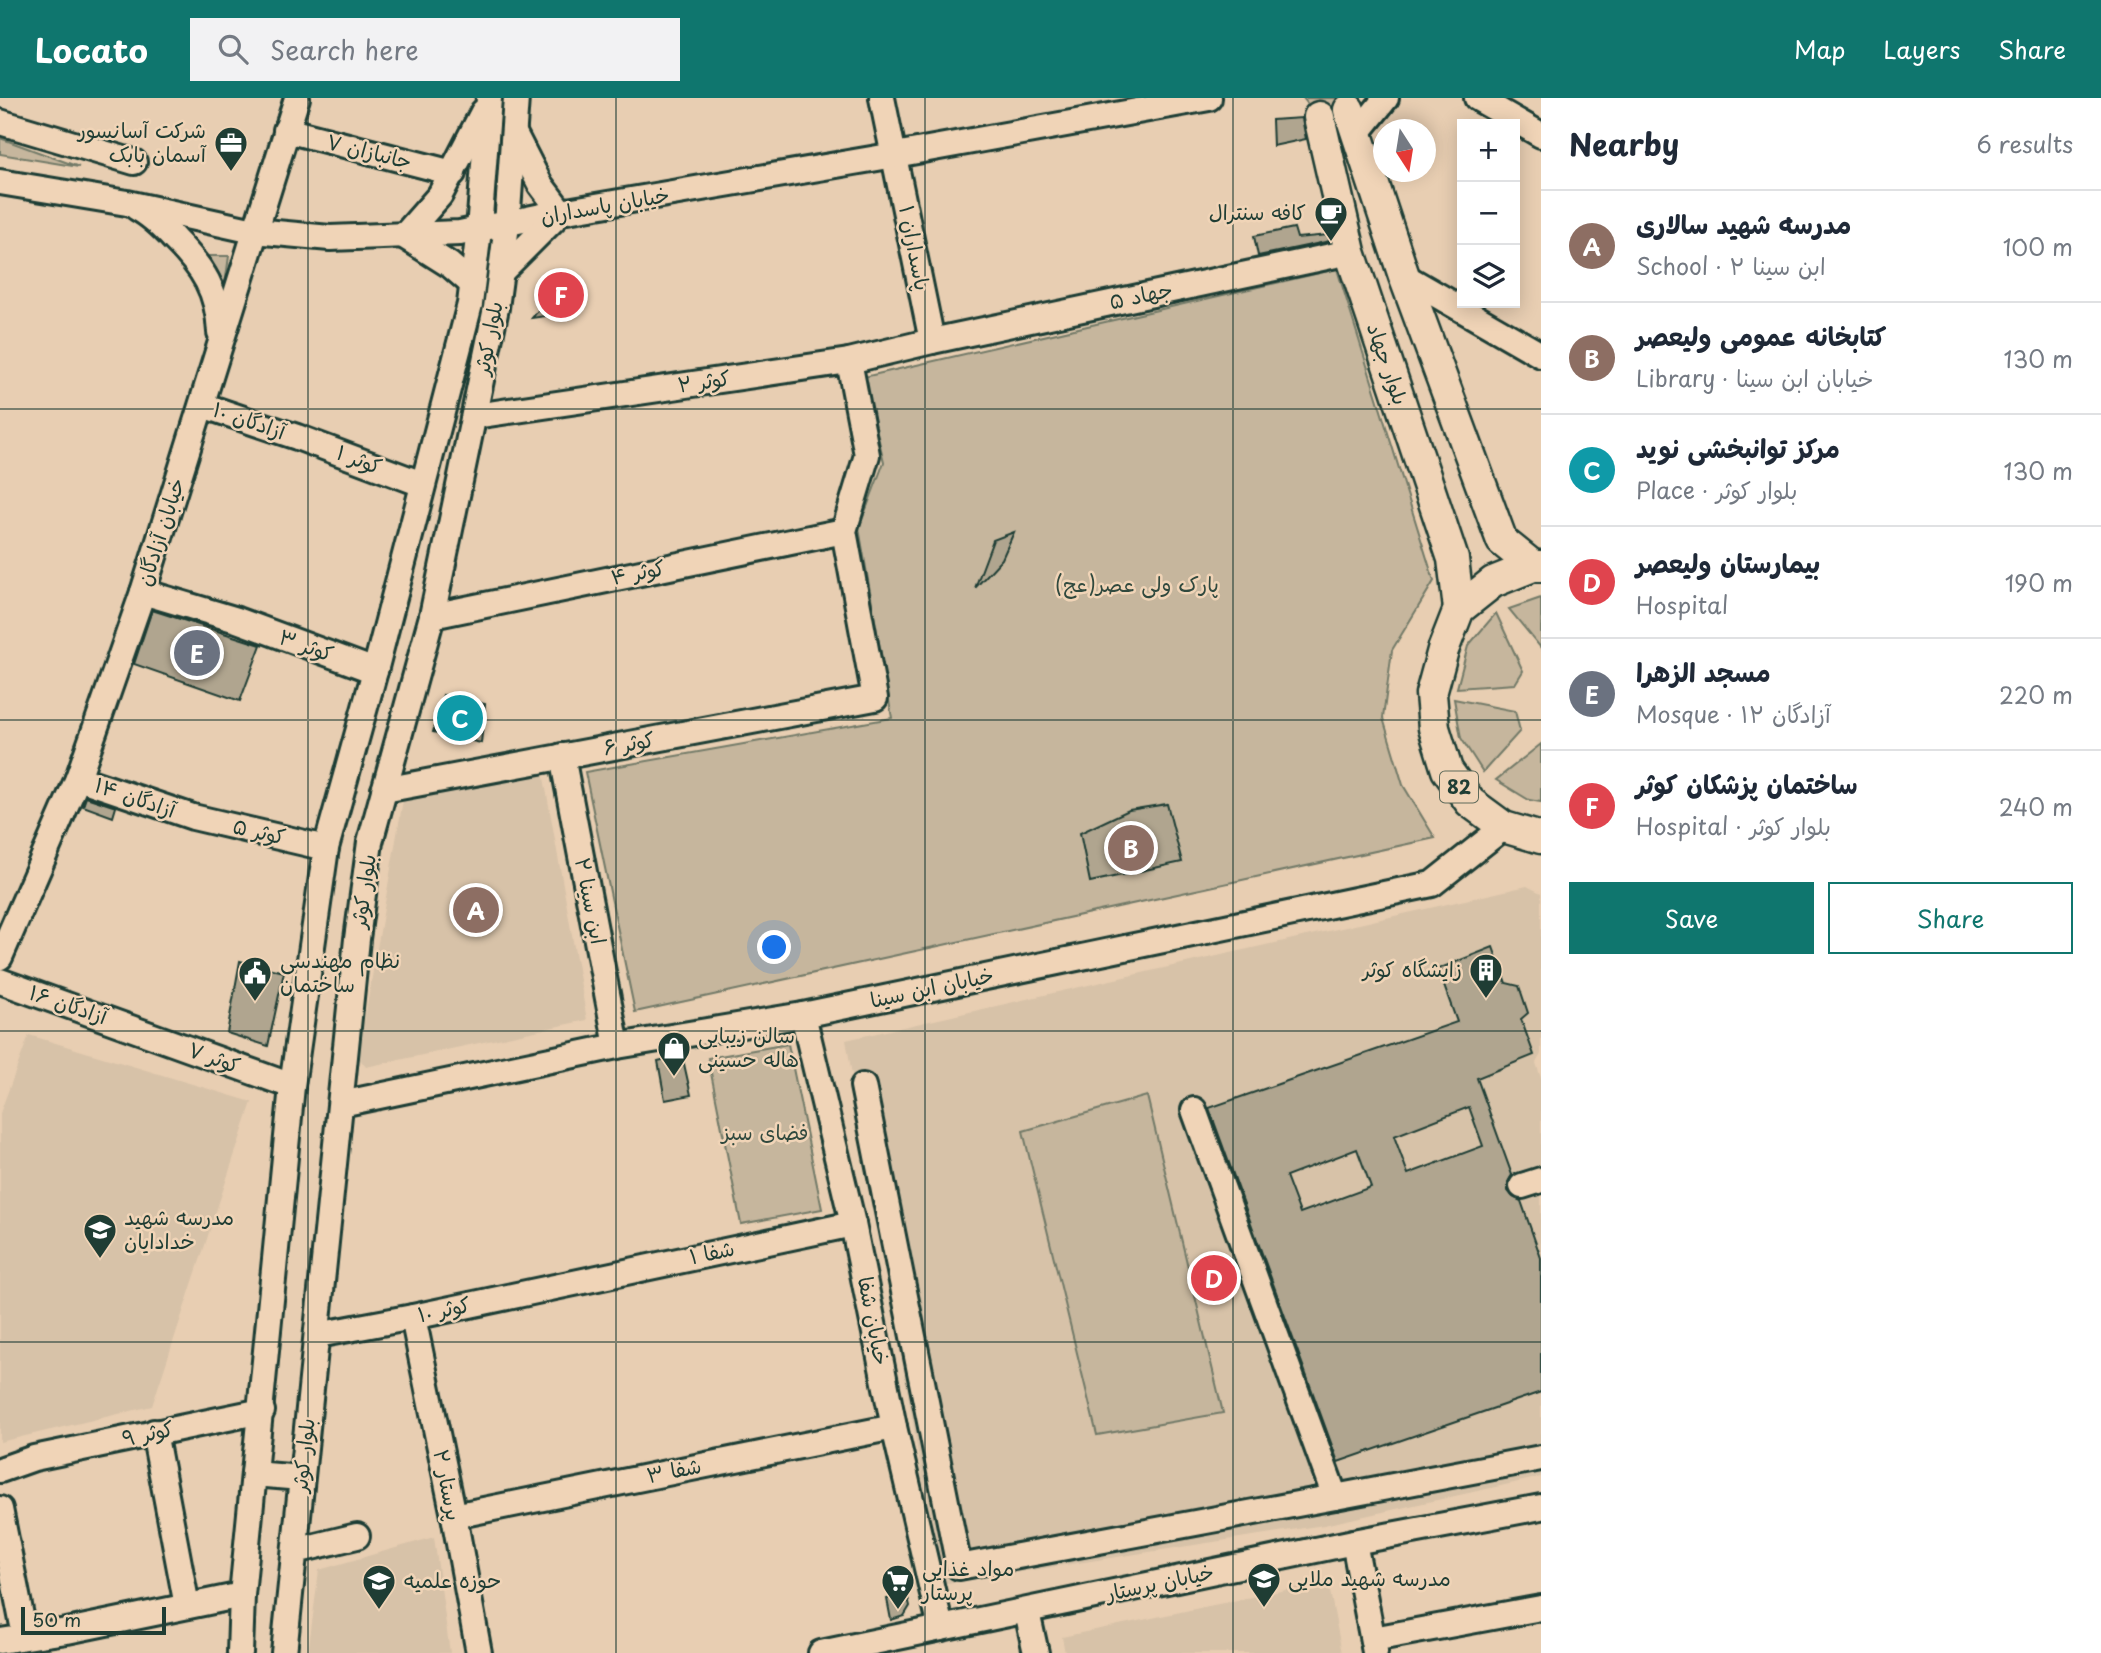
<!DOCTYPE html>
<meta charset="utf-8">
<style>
:root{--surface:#fff;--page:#f2f2f3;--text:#1f2937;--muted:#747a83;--line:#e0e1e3;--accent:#0f766e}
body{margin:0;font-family:"Playpen Sans","Playpen Sans Arabic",sans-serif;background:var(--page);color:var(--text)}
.controls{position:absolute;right:21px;top:21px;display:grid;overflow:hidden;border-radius:0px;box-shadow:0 4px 18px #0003}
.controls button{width:63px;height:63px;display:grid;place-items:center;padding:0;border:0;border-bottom:2px solid var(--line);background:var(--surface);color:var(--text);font:35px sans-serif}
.compass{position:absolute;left:1373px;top:21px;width:63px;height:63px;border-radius:50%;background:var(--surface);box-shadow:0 4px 18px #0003;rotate:168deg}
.scale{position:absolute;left:21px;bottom:18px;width:145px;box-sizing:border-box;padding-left:7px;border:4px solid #1f3d34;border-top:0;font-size:19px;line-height:24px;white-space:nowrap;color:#1f3d34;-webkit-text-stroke:5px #f0d4b7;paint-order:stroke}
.you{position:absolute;left:775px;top:850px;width:24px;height:24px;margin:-18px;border:5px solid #fff;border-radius:50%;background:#1a73e8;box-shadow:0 0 0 10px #1a73e833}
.badge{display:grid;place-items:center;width:46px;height:46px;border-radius:50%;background:var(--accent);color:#fff;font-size:23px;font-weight:700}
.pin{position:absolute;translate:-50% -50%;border:4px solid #fff;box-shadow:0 2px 7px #0006}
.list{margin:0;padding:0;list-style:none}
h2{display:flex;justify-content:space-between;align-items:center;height:91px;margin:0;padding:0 28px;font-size:30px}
h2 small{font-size:23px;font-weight:400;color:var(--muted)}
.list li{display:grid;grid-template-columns:46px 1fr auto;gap:21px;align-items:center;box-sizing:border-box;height:112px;padding:0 28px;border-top:2px solid var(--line)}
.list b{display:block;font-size:26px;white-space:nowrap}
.list p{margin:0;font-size:23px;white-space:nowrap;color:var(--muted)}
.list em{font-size:23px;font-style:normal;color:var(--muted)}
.actions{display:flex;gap:14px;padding:21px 28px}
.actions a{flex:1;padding:16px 0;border:2px solid var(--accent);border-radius:0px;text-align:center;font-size:24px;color:var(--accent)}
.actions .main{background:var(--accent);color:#fff}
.icon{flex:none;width:38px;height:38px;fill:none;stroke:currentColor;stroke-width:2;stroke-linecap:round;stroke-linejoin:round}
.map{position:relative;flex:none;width:1541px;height:1555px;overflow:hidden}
header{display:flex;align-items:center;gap:42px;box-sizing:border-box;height:98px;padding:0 35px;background:var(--accent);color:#fff}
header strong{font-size:33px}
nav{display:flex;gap:38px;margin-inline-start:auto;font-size:24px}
.search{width:490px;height:63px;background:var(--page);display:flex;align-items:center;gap:18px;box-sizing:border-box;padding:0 24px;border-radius:0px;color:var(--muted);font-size:26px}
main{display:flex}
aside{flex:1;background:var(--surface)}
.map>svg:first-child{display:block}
.built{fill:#d7c2a8}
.green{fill:#c6b69d;stroke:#727a68;stroke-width:2}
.building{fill:#b0a58f;stroke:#1f3d34;stroke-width:2;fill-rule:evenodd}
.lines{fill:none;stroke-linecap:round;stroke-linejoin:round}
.minor-casing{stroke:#1f3d34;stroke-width:30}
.major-casing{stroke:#1f3d34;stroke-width:35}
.minor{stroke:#f0d4b7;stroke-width:24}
.major{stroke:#f0d4b7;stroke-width:30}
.grid{fill:none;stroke:#1f3d34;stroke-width:2;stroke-opacity:0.55}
.labels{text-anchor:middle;stroke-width:5;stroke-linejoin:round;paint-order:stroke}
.shield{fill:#f0d4b7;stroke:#5e6a5b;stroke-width:2}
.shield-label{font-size:19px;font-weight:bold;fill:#1f3d34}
.poi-label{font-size:21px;fill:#1f3d34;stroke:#f0d4b7;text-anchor:start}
.street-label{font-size:21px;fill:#1f3d34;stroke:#f0d4b7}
.park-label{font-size:21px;fill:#30493e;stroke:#f0d4b7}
</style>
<header>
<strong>Locato</strong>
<div class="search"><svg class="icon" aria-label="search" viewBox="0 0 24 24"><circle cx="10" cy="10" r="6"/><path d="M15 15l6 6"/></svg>Search here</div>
<nav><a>Map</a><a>Layers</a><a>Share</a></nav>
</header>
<main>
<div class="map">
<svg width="1541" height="1555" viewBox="0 0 1541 1555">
<rect width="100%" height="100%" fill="#e8ceb2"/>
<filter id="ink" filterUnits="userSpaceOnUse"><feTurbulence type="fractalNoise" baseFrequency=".0143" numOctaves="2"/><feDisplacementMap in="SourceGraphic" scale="14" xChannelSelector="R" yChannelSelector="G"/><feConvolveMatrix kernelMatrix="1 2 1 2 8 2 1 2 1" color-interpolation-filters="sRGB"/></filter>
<g filter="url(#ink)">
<g class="built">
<polygon points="543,674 587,922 366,969 358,959 403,702"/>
<polygon points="1527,788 1541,795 1541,956 1536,965 1541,980 1541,1379 1324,1427 941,1486 846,942"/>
<polygon points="29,937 252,1004 152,1308 0,1344 0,1015"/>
<polygon points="434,1439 450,1555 308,1555 319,1472"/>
<polygon points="1328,1483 1342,1555 1065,1555 1062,1539"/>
</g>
<g class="green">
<polygon points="1303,0 1356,0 1347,11 1330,18 1311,10"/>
<polygon points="0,40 79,69 0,56"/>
<polygon points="209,158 229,158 225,187"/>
<polygon points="1337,171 1434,483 1392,552 1383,620 1403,687 1435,740 635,914 585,674 892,620 859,430 884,364 864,279"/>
<polygon points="1541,500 1541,550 1509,511"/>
<polygon points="1496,515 1523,573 1515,586 1457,590 1468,548"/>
<polygon points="1454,601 1515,613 1520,633 1483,674 1461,640"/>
<polygon points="1541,646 1541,704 1529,702 1496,682"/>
<polygon points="788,946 822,1111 741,1126 708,960"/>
<polygon points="1147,998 1223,1315 1097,1337 1023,1033"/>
</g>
<g class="building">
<polygon points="1302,20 1306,41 1273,48 1272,22"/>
<polygon points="1294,130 1297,140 1328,137 1330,143 1258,158 1254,138"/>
<polygon points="565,180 574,214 532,220"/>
<polygon points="1014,434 1002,461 975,490 993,442"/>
<polygon points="152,512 261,547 240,603 134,566"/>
<polygon points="443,597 485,606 481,645 433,634"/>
<polygon points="86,699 116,709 113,719 83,708"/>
<polygon points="1167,706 1182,764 1090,784 1080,735 1129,712"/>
<path d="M1493,849L1506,885L1519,888L1528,915L1521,921L1534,957L1477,980L1512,1077L1508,1084V1093L1513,1099L1521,1103L1541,1160V1294L1338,1364L1209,1010L1457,924L1438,871ZM1469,1009L1483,1048L1408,1076L1394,1038ZM1357,1051L1371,1089L1300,1115L1286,1078Z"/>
<polygon points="240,863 284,874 268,948 227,935"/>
<polygon points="682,957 691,997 665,1002 658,963"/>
<polygon points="907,1496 910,1508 904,1518 891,1522 887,1501"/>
</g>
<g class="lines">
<defs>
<g id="minor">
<polyline points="882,0 932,243"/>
<polyline points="1477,0 1541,37"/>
<polyline points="0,24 134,64"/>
<polyline points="286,32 453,75"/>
<polyline points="1357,36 1386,0"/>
<polyline points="0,84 127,105 254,133 330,140 460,135 561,114 895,57 1209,0"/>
<path d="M137,110C152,118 163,129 175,142C203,170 218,193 220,234"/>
<polyline points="501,174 561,114 540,86 515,37"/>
<polyline points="1404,178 1541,257"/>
<polyline points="472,186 450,167 404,138 440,97 483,14"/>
<polyline points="202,307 297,339 422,386"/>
<polyline points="475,318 849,263 932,243 1350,154"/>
<polyline points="143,494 237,522 375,573"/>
<polyline points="432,518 844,433"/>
<polyline points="562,658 617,948"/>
<polyline points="78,680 193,719 326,750"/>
<polyline points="384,692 875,600 844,433 867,357 849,263"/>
<polyline points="0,859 78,680 143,494 297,0"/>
<polyline points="0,883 292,988"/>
<polyline points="803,917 853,1126 894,1329 941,1530"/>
<polyline points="863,988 959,1469 1335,1399"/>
<polyline points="341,1006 617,948 803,917 1432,786 1504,729"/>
<polyline points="1194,1012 1335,1399 1541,1360"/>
<polyline points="1522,1088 1541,1082"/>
<polyline points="413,1219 454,1418 479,1555"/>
<polyline points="317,1237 413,1219 853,1126"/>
<polyline points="154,1334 187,1508"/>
<polyline points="0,1372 34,1360 262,1313"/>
<polyline points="254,1376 301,1380"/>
<polyline points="0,1411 25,1538"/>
<polyline points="454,1418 894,1329"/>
<polyline points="1354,1444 1375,1554"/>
<polyline points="295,1453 357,1438"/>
<polyline points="1027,1514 1036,1555"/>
<polyline points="1373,1541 1541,1510"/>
<polyline points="0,1543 67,1533 242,1497"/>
<polyline points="240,1555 242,1497 292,988 326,750 375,573 470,206 479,132 489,0"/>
<polyline points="284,1555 357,841 370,744 432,518 496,210 507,127 516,0"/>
<polyline points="821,1555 1354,1444 1541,1409"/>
</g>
<g id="major">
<polyline points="1349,12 1404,178 1502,443 1533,468"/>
<polyline points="1319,19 1350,154 1453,461 1459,511"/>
<polyline points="1541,468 1533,468 1493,484 1459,511 1443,552 1431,596 1434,630 1447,672 1470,704 1504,729 1541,740"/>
</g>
</defs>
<use href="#minor" class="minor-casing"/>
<use href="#major" class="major-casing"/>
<use href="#minor" class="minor"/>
<use href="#major" class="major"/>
</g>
</g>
<path class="grid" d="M308,0V1555M616,0V1555M925,0V1555M1233,0V1555M0,311H1541M0,622H1541M0,933H1541M0,1244H1541"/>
<defs>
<symbol id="office-pin" viewBox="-11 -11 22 30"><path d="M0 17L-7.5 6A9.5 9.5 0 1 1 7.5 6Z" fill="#1f3d34" stroke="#f0d4b7"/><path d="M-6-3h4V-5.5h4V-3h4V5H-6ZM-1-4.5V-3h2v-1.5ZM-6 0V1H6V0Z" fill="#fff"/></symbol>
<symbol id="cafe-pin" viewBox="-11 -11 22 30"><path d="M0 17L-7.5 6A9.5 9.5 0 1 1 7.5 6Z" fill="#1f3d34" stroke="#f0d4b7"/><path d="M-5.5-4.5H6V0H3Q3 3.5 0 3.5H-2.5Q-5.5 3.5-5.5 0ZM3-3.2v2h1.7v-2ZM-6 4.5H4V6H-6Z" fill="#fff"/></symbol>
<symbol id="building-pin" viewBox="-11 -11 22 30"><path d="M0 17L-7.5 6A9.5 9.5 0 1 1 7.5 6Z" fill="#1f3d34" stroke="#f0d4b7"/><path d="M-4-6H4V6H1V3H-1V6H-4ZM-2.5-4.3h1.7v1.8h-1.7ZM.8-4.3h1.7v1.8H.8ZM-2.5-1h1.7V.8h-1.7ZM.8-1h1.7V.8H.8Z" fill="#fff"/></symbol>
<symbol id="civic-pin" viewBox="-11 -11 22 30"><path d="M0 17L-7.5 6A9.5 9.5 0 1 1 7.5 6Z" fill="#1f3d34" stroke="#f0d4b7"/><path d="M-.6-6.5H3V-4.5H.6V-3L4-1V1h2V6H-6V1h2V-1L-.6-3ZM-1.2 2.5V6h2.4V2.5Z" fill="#fff"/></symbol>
<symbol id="shop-pin" viewBox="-11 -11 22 30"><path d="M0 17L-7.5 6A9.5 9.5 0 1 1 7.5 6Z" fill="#1f3d34" stroke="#f0d4b7"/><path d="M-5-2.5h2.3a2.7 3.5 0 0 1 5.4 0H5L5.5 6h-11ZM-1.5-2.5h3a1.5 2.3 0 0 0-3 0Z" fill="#fff"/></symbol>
<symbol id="school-pin" viewBox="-11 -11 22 30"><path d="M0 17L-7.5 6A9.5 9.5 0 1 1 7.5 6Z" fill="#1f3d34" stroke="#f0d4b7"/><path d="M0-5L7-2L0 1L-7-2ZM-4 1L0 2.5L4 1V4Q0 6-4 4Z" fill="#fff"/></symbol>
<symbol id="university-pin" viewBox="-11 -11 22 30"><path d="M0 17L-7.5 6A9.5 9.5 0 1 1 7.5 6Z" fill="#1f3d34" stroke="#f0d4b7"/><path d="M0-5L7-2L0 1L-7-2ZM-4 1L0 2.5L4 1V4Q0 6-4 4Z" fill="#fff"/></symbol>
<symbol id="supermarket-pin" viewBox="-11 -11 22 30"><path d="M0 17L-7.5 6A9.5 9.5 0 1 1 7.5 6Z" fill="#1f3d34" stroke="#f0d4b7"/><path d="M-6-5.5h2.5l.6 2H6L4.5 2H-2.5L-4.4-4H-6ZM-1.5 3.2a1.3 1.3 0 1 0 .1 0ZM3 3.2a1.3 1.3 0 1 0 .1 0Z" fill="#fff"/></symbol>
</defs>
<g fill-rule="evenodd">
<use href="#office-pin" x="212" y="26" width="38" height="52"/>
<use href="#cafe-pin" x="1312" y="96" width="38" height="52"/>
<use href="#building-pin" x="1467" y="853" width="38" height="52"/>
<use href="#civic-pin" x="236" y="856" width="38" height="52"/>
<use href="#shop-pin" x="655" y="931" width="38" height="52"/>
<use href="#school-pin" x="81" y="1113" width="38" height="52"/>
<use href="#school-pin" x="1245" y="1462" width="38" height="52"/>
<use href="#university-pin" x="360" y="1464" width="38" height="52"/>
<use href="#supermarket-pin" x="879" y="1464" width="38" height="52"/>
</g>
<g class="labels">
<rect class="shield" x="1440" y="673.5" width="38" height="31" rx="5"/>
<g class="shield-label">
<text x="1459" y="696">82</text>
</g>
<g class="poi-label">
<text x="206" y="40" text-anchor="end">شرکت آسانسور<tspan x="206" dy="24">آسمان بابک</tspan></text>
<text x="1306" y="122" text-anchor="end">کافه سنترال</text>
<text x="280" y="870">نظام مهندسی<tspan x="280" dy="24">ساختمان</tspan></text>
<text x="1462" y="879" text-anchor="end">زایشگاه کوثر</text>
<text x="698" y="945">سالن زیبایی<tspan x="698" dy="24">هاله حسینی</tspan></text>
<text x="124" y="1127">مدرسه شهید<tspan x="124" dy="24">خدادایان</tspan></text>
<text x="922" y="1478">مواد غذایی<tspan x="922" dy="24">پرستار</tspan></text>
<text x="1288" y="1488">مدرسه شهید ملایی</text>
<text x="404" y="1490">حوزه علمیه</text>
</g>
<g class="street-label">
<text transform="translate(369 54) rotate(14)" y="7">جانبازان ۷</text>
<text transform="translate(605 108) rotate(-10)" y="7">خیابان پاسداران</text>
<text transform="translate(914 150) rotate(79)" y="7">پاسداران ۱</text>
<text transform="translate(1141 198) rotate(-12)" y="7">جهاد ۵</text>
<text transform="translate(489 240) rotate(-79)" y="7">بلوار کوثر</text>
<text transform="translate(1387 266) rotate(71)" y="7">بلوار جهاد</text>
<text transform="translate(704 284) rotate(-8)" y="7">کوثر ۲</text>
<text transform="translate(249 323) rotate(19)" y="7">آزادگان ۱۰</text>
<text transform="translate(359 362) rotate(21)" y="7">کوثر ۱</text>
<text transform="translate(161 434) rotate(-72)" y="7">خیابان آزادگان</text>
<text transform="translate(638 475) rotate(-11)" y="7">کوثر ۴</text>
<text transform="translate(306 548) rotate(20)" y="7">کوثر ۳</text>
<text transform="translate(629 646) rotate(-10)" y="7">کوثر ۶</text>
<text transform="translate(135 700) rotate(19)" y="7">آزادگان ۱۴</text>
<text transform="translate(259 734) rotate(13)" y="7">کوثر ۵</text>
<text transform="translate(364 793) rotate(-82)" y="7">بلوار کوثر</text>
<text transform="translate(590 803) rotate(79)" y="7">ابن سینا ۲</text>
<text transform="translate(932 890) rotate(-12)" y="7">خیابان ابن سینا</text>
<text transform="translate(68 907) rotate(19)" y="7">آزادگان ۱۶</text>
<text transform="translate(214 960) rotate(20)" y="7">کوثر ۷</text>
<text transform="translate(712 1155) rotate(-12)" y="7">شفا ۱</text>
<text transform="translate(444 1212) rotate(-12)" y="7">کوثر ۱۰</text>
<text transform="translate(873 1223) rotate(79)" y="7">خیابان شفا</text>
<text transform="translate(148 1336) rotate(-12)" y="7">کوثر ۹</text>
<text transform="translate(304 1357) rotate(-84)" y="7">بلوار کوثر</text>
<text transform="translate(674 1373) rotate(-11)" y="7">شفا ۳</text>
<text transform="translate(447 1387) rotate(79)" y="7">پرستار ۲</text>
<text transform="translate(1160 1485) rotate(-12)" y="7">خیابان پرستار</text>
</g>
<g class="park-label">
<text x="1137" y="494">پارک ولی عصر(عج)</text>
<text x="765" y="1042">فضای سبز</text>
</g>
</g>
</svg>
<div class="controls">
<button>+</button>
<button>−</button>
<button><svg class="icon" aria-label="layers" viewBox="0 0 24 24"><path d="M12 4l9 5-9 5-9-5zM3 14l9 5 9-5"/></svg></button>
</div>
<svg class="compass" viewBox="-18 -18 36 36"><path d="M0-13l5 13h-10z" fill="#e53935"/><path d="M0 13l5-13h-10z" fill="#747a83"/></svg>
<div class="scale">50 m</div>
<div class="you"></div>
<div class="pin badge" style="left:476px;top:812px;background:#8d6e63">A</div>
<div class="pin badge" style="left:1131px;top:750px;background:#8d6e63">B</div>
<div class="pin badge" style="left:460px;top:620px;background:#0f9aa8">C</div>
<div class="pin badge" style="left:1214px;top:1180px;background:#e0444e">D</div>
<div class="pin badge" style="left:197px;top:555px;background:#6b7280">E</div>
<div class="pin badge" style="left:561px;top:197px;background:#e0444e">F</div>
</div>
<aside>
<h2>Nearby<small>6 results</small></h2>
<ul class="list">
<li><span class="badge" style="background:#8d6e63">A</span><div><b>مدرسه شهید سالاری</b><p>School · ابن سینا ۲</p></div><em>100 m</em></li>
<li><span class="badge" style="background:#8d6e63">B</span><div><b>کتابخانه عمومی ولیعصر</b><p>Library · خیابان ابن سینا</p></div><em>130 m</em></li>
<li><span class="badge" style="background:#0f9aa8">C</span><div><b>مرکز توانبخشی نوید</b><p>Place · بلوار کوثر</p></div><em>130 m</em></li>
<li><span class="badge" style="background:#e0444e">D</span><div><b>بیمارستان ولیعصر</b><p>Hospital</p></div><em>190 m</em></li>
<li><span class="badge" style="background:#6b7280">E</span><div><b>مسجد الزهرا</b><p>Mosque · آزادگان ۱۲</p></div><em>220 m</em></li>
<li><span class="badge" style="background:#e0444e">F</span><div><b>ساختمان پزشکان کوثر</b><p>Hospital · بلوار کوثر</p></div><em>240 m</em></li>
</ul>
<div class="actions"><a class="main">Save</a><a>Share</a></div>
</aside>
</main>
